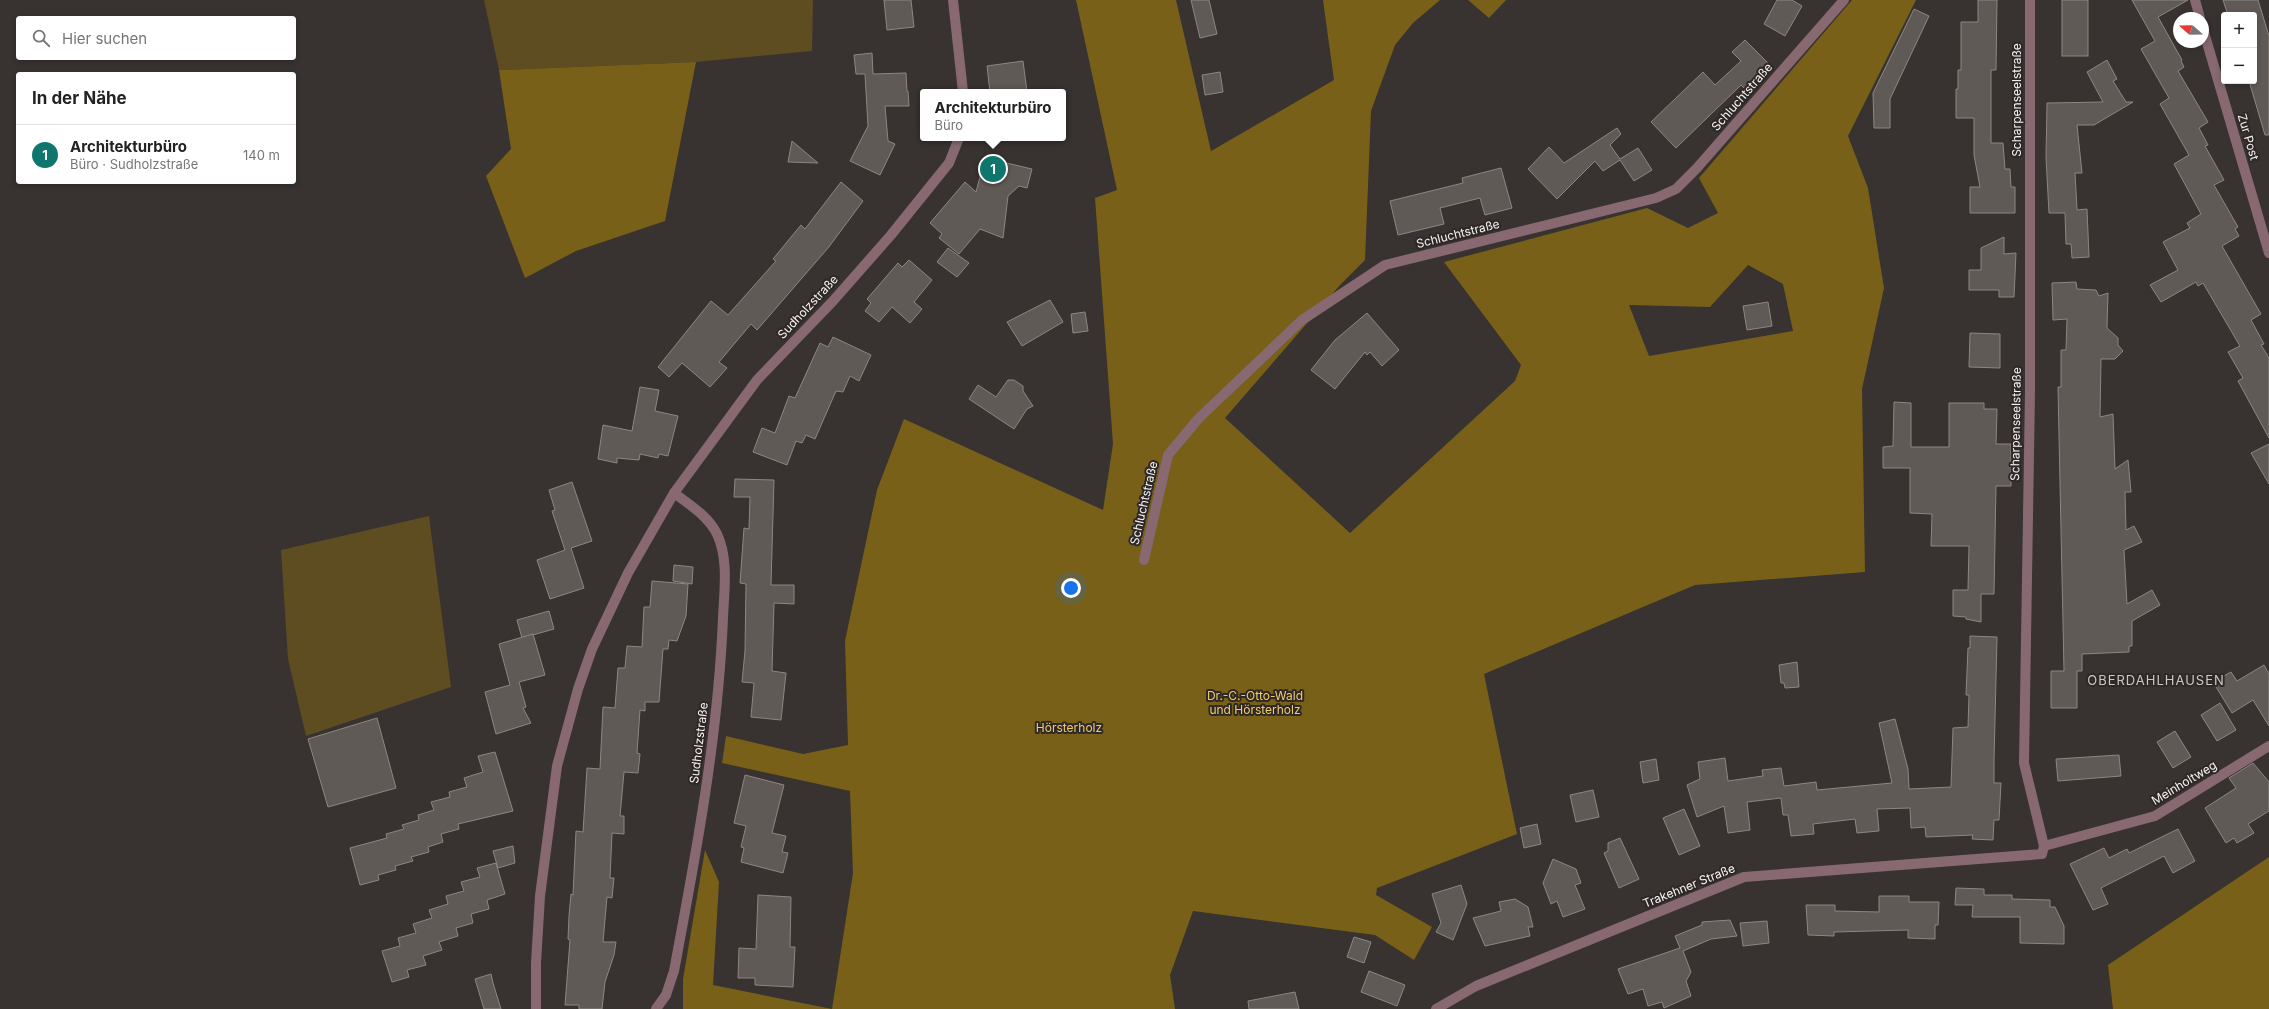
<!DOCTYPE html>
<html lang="de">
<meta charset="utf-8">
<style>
:root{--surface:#fff;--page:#f2f2f2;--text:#222;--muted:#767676;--line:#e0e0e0;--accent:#0f766e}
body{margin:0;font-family:Inter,sans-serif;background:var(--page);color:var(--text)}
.controls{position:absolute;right:12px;top:12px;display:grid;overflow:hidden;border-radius:4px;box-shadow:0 2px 6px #0003}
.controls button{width:36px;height:36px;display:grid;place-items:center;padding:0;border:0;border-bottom:1px solid var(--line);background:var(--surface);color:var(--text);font:20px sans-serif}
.compass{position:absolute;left:2173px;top:12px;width:36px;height:36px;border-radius:50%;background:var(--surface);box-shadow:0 2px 6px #0003;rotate:290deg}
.you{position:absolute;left:1071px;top:588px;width:14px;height:14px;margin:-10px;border:3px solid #fff;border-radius:50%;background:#1a73e8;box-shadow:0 0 0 6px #1a73e833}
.badge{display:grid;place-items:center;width:26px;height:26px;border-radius:50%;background:var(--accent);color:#fff;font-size:13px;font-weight:700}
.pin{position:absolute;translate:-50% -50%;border:2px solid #fff;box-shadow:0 1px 4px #0006}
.popup{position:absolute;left:920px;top:89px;width:146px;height:52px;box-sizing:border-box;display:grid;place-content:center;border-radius:4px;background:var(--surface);filter:drop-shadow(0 1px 3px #0005);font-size:13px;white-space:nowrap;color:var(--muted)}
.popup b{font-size:15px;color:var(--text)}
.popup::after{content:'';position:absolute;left:50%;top:100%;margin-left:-8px;border:8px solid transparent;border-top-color:var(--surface)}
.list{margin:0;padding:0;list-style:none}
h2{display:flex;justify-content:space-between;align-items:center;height:52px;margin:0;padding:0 16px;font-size:17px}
h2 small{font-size:13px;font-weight:400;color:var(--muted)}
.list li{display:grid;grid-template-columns:26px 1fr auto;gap:12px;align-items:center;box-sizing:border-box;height:60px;padding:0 16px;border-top:1px solid var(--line)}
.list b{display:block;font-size:15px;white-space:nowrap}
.list p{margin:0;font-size:13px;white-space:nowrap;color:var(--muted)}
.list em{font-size:13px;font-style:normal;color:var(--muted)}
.icon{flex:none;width:22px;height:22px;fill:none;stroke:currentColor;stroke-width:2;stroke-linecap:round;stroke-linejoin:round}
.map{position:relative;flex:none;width:2269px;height:1009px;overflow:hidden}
.search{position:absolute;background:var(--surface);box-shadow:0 2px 6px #0003;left:16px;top:16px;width:280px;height:44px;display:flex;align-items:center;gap:10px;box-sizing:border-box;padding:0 14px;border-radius:4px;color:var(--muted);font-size:15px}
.panel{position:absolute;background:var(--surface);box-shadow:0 2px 6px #0003;left:16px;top:72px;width:280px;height:112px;border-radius:4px}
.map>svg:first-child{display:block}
.green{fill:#5d4d21}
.forest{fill:#786019;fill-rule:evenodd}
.building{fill:#5f5a56;stroke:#8d8783}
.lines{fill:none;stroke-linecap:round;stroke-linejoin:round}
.minor{stroke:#886972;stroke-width:10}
.labels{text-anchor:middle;stroke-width:4;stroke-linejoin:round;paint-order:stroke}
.street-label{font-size:12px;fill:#f7f3f2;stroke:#2e2827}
.park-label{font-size:12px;fill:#f0cc6e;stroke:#2e2827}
.neighbourhood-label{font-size:13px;letter-spacing:1px;fill:#cec6c5;stroke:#2e2827}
</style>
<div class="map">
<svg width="2269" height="1009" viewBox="0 0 2269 1009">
<rect width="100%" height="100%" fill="#383231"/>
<g class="green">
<polygon points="484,0 813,0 812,51 696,62 499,70"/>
<polygon points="429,516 451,687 306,736 288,659 281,550"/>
</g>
<g class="forest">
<path d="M1076,0H1176L1211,151L1334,80L1323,0H1440L1413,23L1395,45L1371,111L1365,260L1340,285L1225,418L1350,533L1515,381L1521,365L1444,262L1647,208L1688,228L1718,213L1699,178L1852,0H1916L1848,136L1868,188L1884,288L1862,389L1865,572L1695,585L1484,674L1517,834L1377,888L1376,895L1432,927L1414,960L1375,935L1193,911L1170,975L1175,1009H683V979L705,850L719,882L713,985L832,1009L853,873L850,791L722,763L726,736L803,754L848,745L845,641L877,490L904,419L1103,510L1113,444L1095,198L1117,190ZM1748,265L1783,284L1793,331L1649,356L1629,305L1710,307Z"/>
<polygon points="1468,0 1506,0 1489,18"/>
<polygon points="696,62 665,221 576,251 525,278 486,176 511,149 499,70"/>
<polygon points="2269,857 2269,1009 2113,1009 2108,965"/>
</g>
<g class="building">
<polygon points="884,0 911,0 914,27 887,30"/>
<polygon points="1191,0 1209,0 1217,34 1200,38"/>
<polygon points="1777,0 1792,0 1802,6 1785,36 1764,24"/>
<polygon points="1978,0 1997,0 1996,70 1991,70 1991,143 2003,143 2005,169 2010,169 2011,187 2015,187 2015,213 1970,213 1970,187 1980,187 1974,155 1974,118 1956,118 1956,89 1958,89 1958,70 1961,70 1961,22 1978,22"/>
<rect x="2062" y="0" width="26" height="56"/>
<polygon points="2132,0 2188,0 2158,17 2182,60 2181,61 2184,67 2178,71 2208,122 2199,128 2208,145 2205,146 2224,180 2214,185 2238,227 2235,229 2239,236 2222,246 2261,314 2251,320 2264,344 2261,345 2269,358 2269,438 2238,381 2243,378 2228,352 2240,346 2203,283 2198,286 2196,282 2161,302 2150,285 2178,270 2163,242 2190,228 2187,223 2201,214 2174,164 2189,155 2160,104 2169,98 2141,49 2155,41"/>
<polygon points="2223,0 2258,0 2269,36 2269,135 2265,135 2249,81 2254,81 2254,15 2228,15"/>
<polygon points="1914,9 1929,16 1890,99 1890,128 1874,128 1873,93"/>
<polygon points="1745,40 1773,68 1748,92 1741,85 1676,148 1651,122 1703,72 1715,85 1741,61 1732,52"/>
<polygon points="872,53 873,74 906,73 907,91 908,91 909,106 885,106 888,141 895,144 880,175 850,161 868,126 865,74 856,74 854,55"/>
<polygon points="2107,60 2117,79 2113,81 2126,102 2133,102 2094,125 2077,125 2082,173 2075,173 2077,210 2087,209 2089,257 2072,258 2071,244 2066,244 2065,213 2049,213 2046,157 2047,103 2103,102 2087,72"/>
<polygon points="1023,61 1027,92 990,92 987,66"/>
<polygon points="1220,72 1223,92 1205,95 1202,75"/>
<polygon points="1617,128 1621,134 1610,145 1620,159 1638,148 1652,170 1634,181 1620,160 1603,171 1595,161 1557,199 1528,169 1549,147 1564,163"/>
<polygon points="792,141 818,163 788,162"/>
<polygon points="985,158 1032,169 1027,188 1019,186 1008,196 1003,238 980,229 959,254 939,238 942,234 930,223 965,182 976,192"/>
<polygon points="1501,168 1512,208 1485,215 1480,198 1440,208 1444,224 1398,235 1390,201 1463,183 1462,178"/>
<polygon points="841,182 863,201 828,248 757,330 751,324 719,362 727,368 710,387 682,363 669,377 658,367 711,301 728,315 776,261 773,259 801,225 805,229"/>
<polygon points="2004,237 2004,254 2016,253 2014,297 1999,297 1999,290 1969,290 1969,270 1981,270 1981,248"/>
<polygon points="948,248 969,263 957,277 937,262"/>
<polygon points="909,260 932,280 914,302 922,309 910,323 892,307 879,322 865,311 871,303 867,299 898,263 902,267"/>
<polygon points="2076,282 2077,289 2096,290 2099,296 2108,293 2107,328 2118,338 2118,345 2123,351 2115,359 2101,359 2100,417 2113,414 2115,469 2128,460 2131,492 2125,492 2126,530 2134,526 2142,542 2124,550 2127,604 2152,590 2160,605 2132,621 2132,646 2129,646 2129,652 2082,654 2082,671 2077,671 2077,708 2051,708 2051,671 2064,671 2058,387 2061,387 2061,350 2066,350 2067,319 2053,320 2052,283"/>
<polygon points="1050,300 1063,322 1022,346 1007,322"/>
<polygon points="1768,302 1772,326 1747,330 1743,306"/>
<polygon points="1085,312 1088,331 1073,333 1071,314"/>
<polygon points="1367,313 1399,350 1382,366 1370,352 1367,355 1365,352 1335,389 1311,370 1335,340"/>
<polygon points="1970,333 2000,334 2000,368 1969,367"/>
<polygon points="833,337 871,355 859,381 850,376 843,392 836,391 815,439 806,435 802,443 796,441 787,465 753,452 762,428 775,433 789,396 795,398 820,343 828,347"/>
<polygon points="1008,380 1014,380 1023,386 1023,391 1033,406 1027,409 1014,429 969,399 978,385 996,397"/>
<polygon points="640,387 659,390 655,411 678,416 668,456 659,454 658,458 640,454 639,460 617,458 617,463 598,459 603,425 632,431"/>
<polygon points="1894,402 1911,403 1911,447 1949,447 1949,403 1984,403 1984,409 1997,409 1996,444 2011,444 2011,486 1996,486 1994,594 1981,594 1981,622 1966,619 1966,617 1953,616 1953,590 1968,590 1969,546 1931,546 1932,514 1910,513 1910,468 1883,468 1883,447 1893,446"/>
<polygon points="2269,444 2269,484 2251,453"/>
<polygon points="735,479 774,480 771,585 794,585 794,604 774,603 772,671 786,673 781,720 751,717 754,683 742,682 745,651 746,584 740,583 744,528 749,529 750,497 734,497"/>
<polygon points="572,482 592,541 571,548 584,588 550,599 537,560 565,550 552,511 555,510 549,490"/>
<polygon points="674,565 693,567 692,584 673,581"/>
<polygon points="652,581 688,584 686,616 677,641 669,640 668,649 663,649 659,702 645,702 645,711 640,710 637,753 640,754 638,773 624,772 620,816 624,816 624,834 612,833 610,878 614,878 612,898 607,897 603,942 616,942 614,955 605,982 602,1009 579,1009 579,1005 565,1005 570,940 568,939 569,916 571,894 573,895 576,831 583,832 587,768 600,769 603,707 615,708 618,668 625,668 627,646 642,647 644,607 650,607"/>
<polygon points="549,611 554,629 522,638 517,620"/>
<polygon points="533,634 545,675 519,682 526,707 523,708 531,723 496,734 485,692 510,685 499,644"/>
<polygon points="1970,636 1997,637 1994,761 1994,783 2001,783 1999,820 1994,820 1993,840 1972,839 1973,835 1926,837 1925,827 1911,828 1910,808 1877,809 1879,831 1857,833 1855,819 1813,824 1814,834 1791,836 1788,815 1783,815 1781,798 1747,802 1750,830 1728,833 1724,806 1697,817 1687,785 1700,779 1698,762 1725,758 1728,781 1763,776 1762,770 1781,768 1784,786 1816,782 1817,790 1892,783 1879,723 1895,719 1908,769 1909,789 1951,787 1953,728 1968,727 1969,695 1966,695 1968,648 1970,648"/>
<polygon points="1797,662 1799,687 1785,688 1784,683 1781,683 1779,665"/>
<polygon points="2264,665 2269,674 2269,726 2253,700 2232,713 2213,682 2231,672 2237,681"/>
<polygon points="2220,703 2236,730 2217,741 2201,715"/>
<polygon points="377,718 396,788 328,807 308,739"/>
<polygon points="2175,731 2191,757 2173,768 2157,742"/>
<polygon points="495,752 513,811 458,824 459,829 441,834 443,842 428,847 429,852 411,857 413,861 395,866 396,870 378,875 379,880 360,885 350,848 387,838 386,834 404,829 402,825 419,820 418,815 434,810 431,802 450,797 449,792 467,787 464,778 483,772 478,756"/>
<polygon points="2119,755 2121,776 2058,781 2056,759"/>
<polygon points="1656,759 1659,780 1643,783 1640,762"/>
<polygon points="2253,763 2269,782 2269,811 2248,824 2254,833 2237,843 2234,838 2226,843 2205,808 2236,788 2229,778"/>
<polygon points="745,775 784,785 772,833 786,836 782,852 788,853 783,873 741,862 744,848 741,847 746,826 734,823"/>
<polygon points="1593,790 1599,817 1576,822 1570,795"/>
<polygon points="1684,809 1700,846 1679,855 1663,818"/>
<polygon points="1537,824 1541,844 1524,848 1520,828"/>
<polygon points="2178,829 2195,861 2173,873 2164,856 2101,888 2108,904 2093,910 2070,864 2104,848 2109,858 2127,849 2129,853"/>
<polygon points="1620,838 1639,879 1619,888 1604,853 1608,851 1608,843"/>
<polygon points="513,846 515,863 498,868 493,851"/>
<polygon points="1553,859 1576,869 1581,883 1575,885 1585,909 1563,917 1557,901 1551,904 1543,883"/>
<polygon points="496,863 505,894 487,900 489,909 471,914 473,923 456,928 458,936 439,942 442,950 423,956 426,965 407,970 409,977 392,982 382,951 400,946 398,938 416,933 413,924 432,918 429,910 448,904 446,896 464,891 461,882 480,877 477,868"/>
<polygon points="1461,885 1467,904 1453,940 1436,932 1441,923 1432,894"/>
<polygon points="1956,888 1984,889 1984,895 2012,895 2012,899 2050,900 2050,907 2055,907 2064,926 2064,944 2020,943 2020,917 1972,917 1973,905 1955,905"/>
<polygon points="758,895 791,897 790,947 795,947 793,987 755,985 755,978 738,978 739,948 756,949"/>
<polygon points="1879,896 1909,896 1909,902 1939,902 1938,925 1935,925 1935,939 1908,938 1908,930 1834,932 1834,936 1808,935 1806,905 1835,905 1835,911 1879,912"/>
<polygon points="1515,899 1528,907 1533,927 1528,927 1530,936 1485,946 1473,918 1501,911 1499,902"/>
<polygon points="1730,920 1737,936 1711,939 1683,951 1691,972 1686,981 1691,996 1664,1008 1662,1002 1648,1006 1643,989 1628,994 1618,969 1680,948 1675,936 1702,925 1702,922"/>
<polygon points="1767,921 1769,943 1743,946 1740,923"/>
<polygon points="1354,937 1371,942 1364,963 1347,957"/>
<polygon points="1369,971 1405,985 1397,1006 1361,992"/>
<polygon points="491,974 493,983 501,1009 484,1009 475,979"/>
<polygon points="1295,992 1299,1009 1249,1009 1248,1001"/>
</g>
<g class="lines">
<g class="minor">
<polyline points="953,0 963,92"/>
<polyline points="2030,0 2030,392 2024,763 2044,846"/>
<polyline points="2195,0 2200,18"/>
<polyline points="2203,29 2269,253"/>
<polyline points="1144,560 1168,455 1199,418 1302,320 1385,265 1656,198 1676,189 1697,168 1844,0"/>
<polyline points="536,1009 536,963 540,896 557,766 578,689 592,649 628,573 674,493 757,380 833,301 891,235 949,163 959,138"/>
<path d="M656,1009L666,995L674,971C696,854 718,738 723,618C724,592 729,559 717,534C708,516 690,505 674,493"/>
<polyline points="1436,1009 1476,986 1744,877 2042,854 2044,846 2155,816 2269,746"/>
</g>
</g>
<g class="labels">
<g class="street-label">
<text transform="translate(1742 97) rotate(-49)" y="4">Schluchtstraße</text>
<text transform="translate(2017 100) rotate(-90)" y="4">Scharpenseelstraße</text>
<text transform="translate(2248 137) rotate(74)" y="4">Zur Post</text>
<text transform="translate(1458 234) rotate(-14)" y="4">Schluchtstraße</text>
<text transform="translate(808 307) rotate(-47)" y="4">Sudholzstraße</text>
<text transform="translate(2016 424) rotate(-89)" y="4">Scharpenseelstraße</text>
<text transform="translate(1144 503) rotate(-77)" y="4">Schluchtstraße</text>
<text transform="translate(699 743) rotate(-83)" y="4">Sudholzstraße</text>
<text transform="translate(2184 783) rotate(-31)" y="4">Meinholtweg</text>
<text transform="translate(1689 886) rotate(-22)" y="4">Trakehner Straße</text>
</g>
<g class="park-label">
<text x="1255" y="700">Dr.-C.-Otto-Wald<tspan x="1255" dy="14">und Hörsterholz</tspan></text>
<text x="1069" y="732">Hörsterholz</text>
</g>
<g class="neighbourhood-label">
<text x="2156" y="685">OBERDAHLHAUSEN</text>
</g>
</g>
</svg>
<div class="controls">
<button>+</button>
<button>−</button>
</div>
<svg class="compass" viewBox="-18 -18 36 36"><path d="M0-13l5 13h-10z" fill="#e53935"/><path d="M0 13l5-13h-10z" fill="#767676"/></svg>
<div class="you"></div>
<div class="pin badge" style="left:993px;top:169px">1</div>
<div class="popup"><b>Architekturbüro</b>Büro</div>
<div class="search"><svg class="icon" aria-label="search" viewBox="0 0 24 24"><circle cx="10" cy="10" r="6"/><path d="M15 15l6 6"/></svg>Hier suchen</div>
<section class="panel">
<h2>In der Nähe<small></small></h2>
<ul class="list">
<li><span class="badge">1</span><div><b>Architekturbüro</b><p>Büro · Sudholzstraße</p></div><em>140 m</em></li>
</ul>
</section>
</div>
